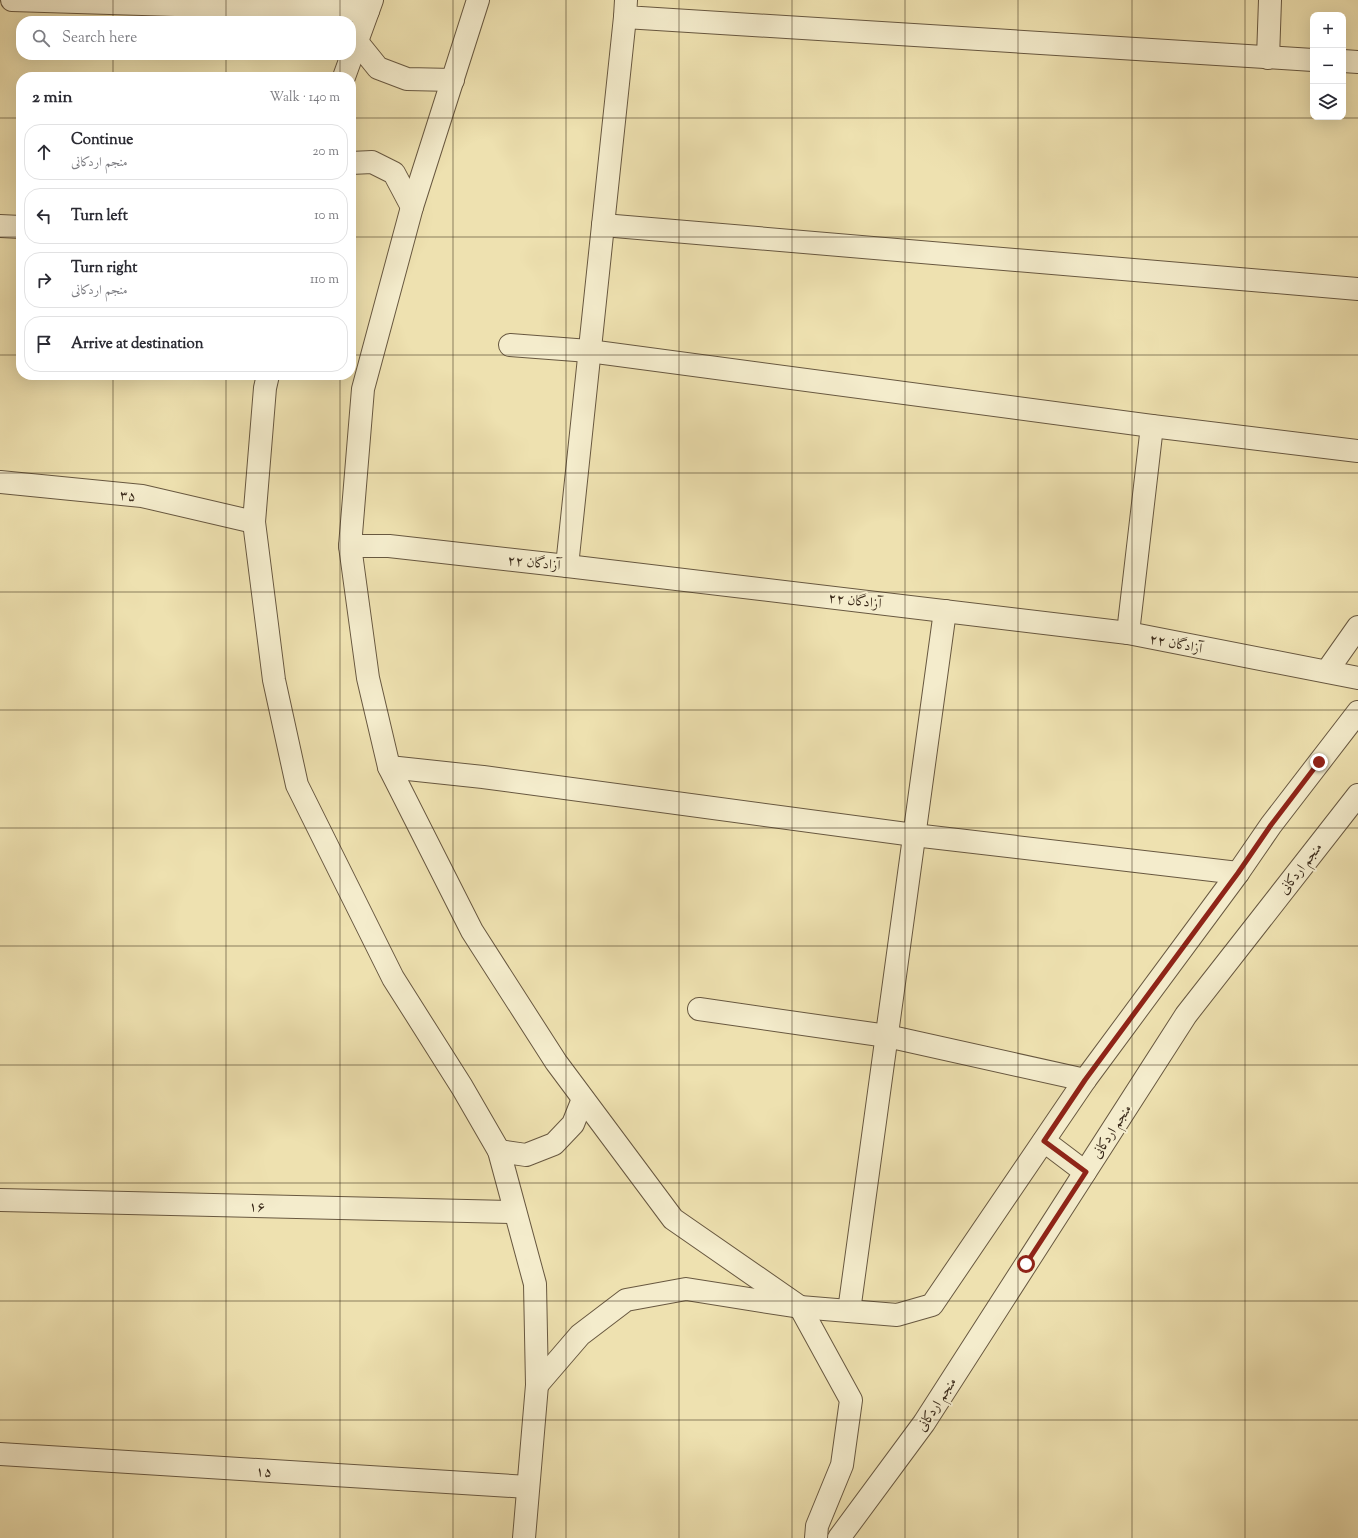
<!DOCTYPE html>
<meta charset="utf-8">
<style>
:root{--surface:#fff;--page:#f2f2f3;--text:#2b2b33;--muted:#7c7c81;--line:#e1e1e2}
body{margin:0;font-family:"Sorts Mill Goudy",Amiri,serif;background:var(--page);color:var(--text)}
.controls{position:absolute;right:12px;top:12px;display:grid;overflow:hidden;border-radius:8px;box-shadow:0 4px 16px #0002}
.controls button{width:36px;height:36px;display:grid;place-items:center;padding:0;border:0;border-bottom:1px solid var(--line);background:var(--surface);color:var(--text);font:20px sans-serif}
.stop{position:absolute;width:12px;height:12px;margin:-9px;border:3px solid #8f2418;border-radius:50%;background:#fff}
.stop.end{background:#8f2418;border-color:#fff;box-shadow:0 1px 4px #0008}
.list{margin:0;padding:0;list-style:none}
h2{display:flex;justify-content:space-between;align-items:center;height:52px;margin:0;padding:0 16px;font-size:17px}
h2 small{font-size:13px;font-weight:400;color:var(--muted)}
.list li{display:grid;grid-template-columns:26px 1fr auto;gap:12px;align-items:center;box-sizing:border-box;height:56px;margin:0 8px 8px;padding:0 8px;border:1px solid var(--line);border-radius:16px}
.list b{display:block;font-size:15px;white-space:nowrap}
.list p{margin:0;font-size:13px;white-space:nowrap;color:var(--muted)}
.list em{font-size:13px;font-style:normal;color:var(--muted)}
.icon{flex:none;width:22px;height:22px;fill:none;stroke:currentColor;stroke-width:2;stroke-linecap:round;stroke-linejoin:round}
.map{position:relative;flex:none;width:1358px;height:1538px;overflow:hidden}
.search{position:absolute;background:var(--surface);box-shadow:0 4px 16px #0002;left:16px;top:16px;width:340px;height:44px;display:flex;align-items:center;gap:10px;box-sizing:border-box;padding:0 14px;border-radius:16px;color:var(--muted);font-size:15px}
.panel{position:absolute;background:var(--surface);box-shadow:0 4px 16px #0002;left:16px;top:72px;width:340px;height:308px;border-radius:16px}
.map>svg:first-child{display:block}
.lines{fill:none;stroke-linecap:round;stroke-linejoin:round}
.minor-casing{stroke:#685840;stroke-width:24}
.tertiary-casing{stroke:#685840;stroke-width:24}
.minor{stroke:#f4eccc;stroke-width:22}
.tertiary{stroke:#f4eccc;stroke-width:22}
.route{stroke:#8f2418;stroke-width:5}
.grid{fill:none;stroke:#3b2b1b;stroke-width:1;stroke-opacity:0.55}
.labels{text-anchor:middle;stroke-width:4;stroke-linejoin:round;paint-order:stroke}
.street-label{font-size:14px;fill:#3b2b1b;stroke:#f4eccc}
</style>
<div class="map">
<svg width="1358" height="1538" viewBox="0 0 1358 1538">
<rect width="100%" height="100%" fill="#eee1b0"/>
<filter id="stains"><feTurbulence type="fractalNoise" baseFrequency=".005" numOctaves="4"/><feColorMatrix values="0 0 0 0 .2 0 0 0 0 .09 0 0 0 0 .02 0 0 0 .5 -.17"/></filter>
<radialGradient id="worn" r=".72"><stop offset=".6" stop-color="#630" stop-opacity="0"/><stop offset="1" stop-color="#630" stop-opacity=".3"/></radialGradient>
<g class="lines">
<defs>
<g id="minor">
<polyline points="12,0 368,11"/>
<polyline points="626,0 625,17 1313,60"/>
<polyline points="1268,58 1270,0"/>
<polyline points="1343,61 1358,62"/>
<polyline points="603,225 1358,289"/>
<polyline points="0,226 21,227"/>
<polyline points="510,345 589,351 1152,426 1358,451"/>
<polyline points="0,482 142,496 254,522"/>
<polyline points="350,546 389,546 567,566 1128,633 1358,678"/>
<polyline points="567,566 625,17"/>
<polyline points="1128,633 1152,426"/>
<polyline points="1327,671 1358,627"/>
<polyline points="389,767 483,777 914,835 1238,873"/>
<polyline points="699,1009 887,1036 1085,1080"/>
<polyline points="0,1200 515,1212"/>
<polyline points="849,1311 945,611"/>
<polyline points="0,1454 528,1487"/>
</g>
<g id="tertiary">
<polyline points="478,0 412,207 363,389 350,546 368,678 389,767 472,931 556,1062 673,1219 800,1307 851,1400 842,1465 817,1526 816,1538"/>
<polyline points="357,42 378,68 407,79 453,80"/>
<polyline points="344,77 372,0"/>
<polyline points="351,163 372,162 394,173 412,207"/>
<polyline points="268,375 265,388 254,522 274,680 297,785 393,978 462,1087 499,1151 535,1284 537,1385 524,1538"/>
<polyline points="1044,1141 1085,1172"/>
<polyline points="499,1151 526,1155 554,1144 573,1124 583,1099"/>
<polyline points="537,1385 580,1335 626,1300 686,1289 800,1307 897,1315 932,1305 1085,1080 1238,873 1271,825 1358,712"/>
<polyline points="839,1538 924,1423 1186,1015 1358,795"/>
</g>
</defs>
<use href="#minor" class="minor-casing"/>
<use href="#tertiary" class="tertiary-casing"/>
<use href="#minor" class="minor"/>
<use href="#tertiary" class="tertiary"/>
</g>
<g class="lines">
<polyline class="route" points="1026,1264 1086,1172 1044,1141 1085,1080 1238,873 1271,825 1319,762"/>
</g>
<path class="grid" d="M113,0V21M226,0V21M340,0V21M453,0V1538M566,0V1538M679,0V1538M792,0V1538M905,0V1538M1018,0V1538M1132,0V1538M1245,0V1538M113,55V77M226,55V77M340,55V77M0,118H21M351,118H1358M0,237H21M351,237H1358M0,355H21M351,355H1358M113,375V1538M226,375V1538M340,375V1538M0,473H1358M0,592H1358M0,710H1358M0,828H1358M0,946H1358M0,1065H1358M0,1183H1358M0,1301H1358M0,1420H1358"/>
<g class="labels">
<g class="street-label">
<text transform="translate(128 495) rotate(6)" y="5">۳۵</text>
<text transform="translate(534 562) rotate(6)" y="5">آزادگان ۲۲</text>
<text transform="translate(855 600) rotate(7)" y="5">آزادگان ۲۲</text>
<text transform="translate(1176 643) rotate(11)" y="5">آزادگان ۲۲</text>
<text transform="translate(1300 868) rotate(-52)" y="5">منجم اردکانی</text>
<text transform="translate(1111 1131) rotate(-57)" y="5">منجم اردکانی</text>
<text transform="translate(257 1206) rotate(1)" y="5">۱۶</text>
<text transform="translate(936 1404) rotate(-57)" y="5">منجم اردکانی</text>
<text transform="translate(264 1471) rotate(3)" y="5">۱۵</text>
</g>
</g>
<rect width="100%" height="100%" filter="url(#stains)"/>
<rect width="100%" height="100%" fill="url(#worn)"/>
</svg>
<div class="controls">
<button>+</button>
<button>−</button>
<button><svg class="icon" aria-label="layers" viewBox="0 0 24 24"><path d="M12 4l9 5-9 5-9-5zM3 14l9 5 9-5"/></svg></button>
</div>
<div class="stop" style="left:1026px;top:1264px"></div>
<div class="stop end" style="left:1319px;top:762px"></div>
<div class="search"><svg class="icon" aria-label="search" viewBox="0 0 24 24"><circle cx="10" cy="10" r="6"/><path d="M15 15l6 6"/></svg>Search here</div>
<section class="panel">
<h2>2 min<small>Walk · 140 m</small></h2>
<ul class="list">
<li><svg class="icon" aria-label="ahead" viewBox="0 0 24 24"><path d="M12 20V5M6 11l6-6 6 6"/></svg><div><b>Continue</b><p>منجم اردکانی</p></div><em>20 m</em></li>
<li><svg class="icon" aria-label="left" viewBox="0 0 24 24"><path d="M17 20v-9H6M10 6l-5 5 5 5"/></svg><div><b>Turn left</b></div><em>10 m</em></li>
<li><svg class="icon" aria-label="right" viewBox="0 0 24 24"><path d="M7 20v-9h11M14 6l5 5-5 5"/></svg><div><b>Turn right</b><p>منجم اردکانی</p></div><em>110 m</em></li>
<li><svg class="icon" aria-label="arrive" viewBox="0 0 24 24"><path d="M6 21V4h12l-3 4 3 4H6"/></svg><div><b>Arrive at destination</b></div></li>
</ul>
</section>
</div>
